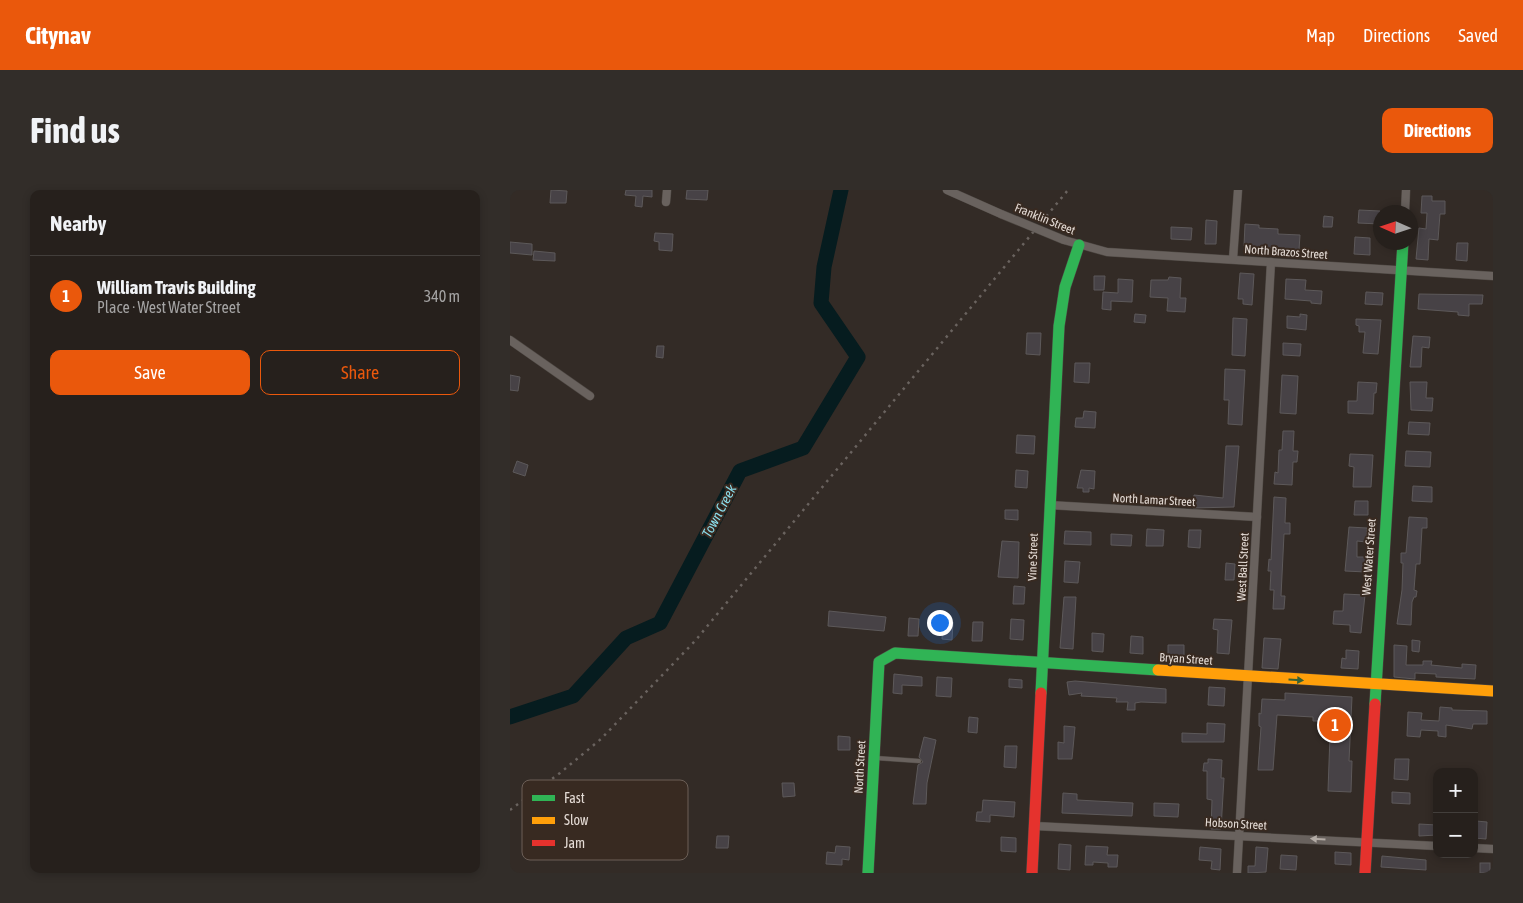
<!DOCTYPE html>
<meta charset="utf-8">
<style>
:root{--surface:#26201c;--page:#322d29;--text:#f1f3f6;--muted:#a4a3a3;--line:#423e3b;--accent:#ea580c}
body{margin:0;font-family:"Asap Condensed",sans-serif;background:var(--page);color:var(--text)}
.controls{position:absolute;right:15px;bottom:15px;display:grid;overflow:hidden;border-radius:10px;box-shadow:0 2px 8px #0003}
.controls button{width:45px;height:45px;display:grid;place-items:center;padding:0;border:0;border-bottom:1px solid var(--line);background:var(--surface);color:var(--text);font:25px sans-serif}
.compass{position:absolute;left:863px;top:15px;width:45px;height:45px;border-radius:50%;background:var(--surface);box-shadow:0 2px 8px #0003;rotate:273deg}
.you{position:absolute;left:429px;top:432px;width:18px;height:18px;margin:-12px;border:4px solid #fff;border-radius:50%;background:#1a73e8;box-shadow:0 0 0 8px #1a73e833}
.badge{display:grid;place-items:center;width:32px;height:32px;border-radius:50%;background:var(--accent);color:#fff;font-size:16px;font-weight:700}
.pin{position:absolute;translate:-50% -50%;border:2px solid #fff;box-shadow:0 1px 5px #0006}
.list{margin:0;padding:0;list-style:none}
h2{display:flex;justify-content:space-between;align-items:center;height:65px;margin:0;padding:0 20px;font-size:21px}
h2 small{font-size:16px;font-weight:400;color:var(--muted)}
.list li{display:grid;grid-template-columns:32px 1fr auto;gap:15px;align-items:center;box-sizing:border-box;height:80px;padding:0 20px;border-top:1px solid var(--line)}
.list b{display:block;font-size:19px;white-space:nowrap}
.list p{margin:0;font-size:16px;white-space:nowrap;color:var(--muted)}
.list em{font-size:16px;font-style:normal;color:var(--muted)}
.actions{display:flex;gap:10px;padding:15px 20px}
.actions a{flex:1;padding:11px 0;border:1px solid var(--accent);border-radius:10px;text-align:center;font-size:18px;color:var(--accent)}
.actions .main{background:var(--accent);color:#fff}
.map{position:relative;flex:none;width:983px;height:683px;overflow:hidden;border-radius:10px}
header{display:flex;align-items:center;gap:30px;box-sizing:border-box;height:70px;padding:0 25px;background:var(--accent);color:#fff}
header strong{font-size:24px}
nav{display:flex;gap:28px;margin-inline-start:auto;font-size:18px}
.intro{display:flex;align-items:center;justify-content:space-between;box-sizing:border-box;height:120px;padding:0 30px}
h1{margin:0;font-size:35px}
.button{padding:12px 22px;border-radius:10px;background:var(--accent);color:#fff;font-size:18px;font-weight:700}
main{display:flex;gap:30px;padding:0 30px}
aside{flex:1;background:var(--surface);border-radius:10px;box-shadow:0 2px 8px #0003}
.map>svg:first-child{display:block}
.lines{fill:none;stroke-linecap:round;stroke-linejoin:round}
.river{stroke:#061c1f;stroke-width:15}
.building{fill:#474246;stroke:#5d595a}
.lane-casing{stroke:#4e4843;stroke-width:5}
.street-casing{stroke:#4e4843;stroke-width:9}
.fast-casing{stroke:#4e4843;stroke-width:12}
.slow-casing{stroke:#4e4843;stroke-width:12}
.jam-casing{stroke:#4e4843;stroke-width:12}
.lane{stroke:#69625e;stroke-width:4}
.street{stroke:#69625e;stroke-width:8}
.fast{stroke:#30b455;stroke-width:11}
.slow{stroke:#ff9f0a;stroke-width:11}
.jam{stroke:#e5322d;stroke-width:11}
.rail{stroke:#6a635f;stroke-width:2.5;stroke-dasharray:2.5 5;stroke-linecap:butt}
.street-bridge-casing{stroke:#4e4843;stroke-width:9;stroke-linecap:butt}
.street-bridge{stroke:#69625e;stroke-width:8}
.oneway{fill:#356136}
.oneway2{fill:#b3aba5}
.labels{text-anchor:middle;stroke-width:4;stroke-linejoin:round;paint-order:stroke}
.street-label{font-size:12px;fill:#e4dbd5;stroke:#382a21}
.water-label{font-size:14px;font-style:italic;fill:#8adeec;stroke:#382a21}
.key{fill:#382a21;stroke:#6c5f57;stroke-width:1}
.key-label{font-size:14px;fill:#e4dbd5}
</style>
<header>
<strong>Citynav</strong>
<nav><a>Map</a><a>Directions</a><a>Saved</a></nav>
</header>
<div class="intro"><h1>Find us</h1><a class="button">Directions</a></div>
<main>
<aside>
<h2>Nearby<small></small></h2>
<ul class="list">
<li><span class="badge">1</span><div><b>William Travis Building</b><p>Place · West Water Street</p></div><em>340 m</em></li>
</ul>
<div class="actions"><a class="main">Save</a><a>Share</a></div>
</aside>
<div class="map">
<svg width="983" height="683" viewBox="0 0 983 683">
<rect width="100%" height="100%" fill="#332b26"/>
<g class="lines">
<polyline class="river" points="0,527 63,506 116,448 150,433 230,281 293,258 348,167 311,113 314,77 331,0"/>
</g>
<g class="building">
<polygon points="41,0 57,1 56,13 40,13"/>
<polygon points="116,0 142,0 142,7 133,6 132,17 125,16 126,6 115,5"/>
<polygon points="177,0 198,0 197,10 176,9"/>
<polygon points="912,6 922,6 922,11 935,11 935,24 930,24 928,50 919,49 918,70 906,69 909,38 916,39 917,23 911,23"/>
<polygon points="849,20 870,21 870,34 848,33"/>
<polygon points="814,26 823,27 822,37 813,37"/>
<polygon points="696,30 707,31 706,54 695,54"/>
<polygon points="735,34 749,35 749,38 768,39 768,44 790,45 789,60 734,56"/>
<polygon points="661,37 682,38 681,50 661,49"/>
<polygon points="145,43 163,44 162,61 149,60 149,52 144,51"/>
<polygon points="845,47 860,48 860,65 844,64"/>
<polygon points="0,52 22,54 22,65 0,63"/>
<polygon points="947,53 958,53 957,71 946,70"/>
<polygon points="24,61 45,63 45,71 23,70"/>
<polygon points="730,83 744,84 742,115 733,114 733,109 728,109"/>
<polygon points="584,86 595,86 594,100 584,100"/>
<polygon points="659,87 671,88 670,108 676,108 675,122 657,121 658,108 640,107 641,90 658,90"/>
<polygon points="608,89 623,90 622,112 601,111 601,120 592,119 593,102 608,103"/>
<polygon points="776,89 796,90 795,100 812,101 811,114 801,113 801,111 775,109"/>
<polygon points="856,102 873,103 872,115 855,114"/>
<polygon points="909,104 973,105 972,114 959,114 959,126 948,125 948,122 908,119"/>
<polygon points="625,124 636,125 635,133 624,132"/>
<polygon points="790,124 797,125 796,140 777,138 777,126 790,127"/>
<polygon points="723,128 737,129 735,166 722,165"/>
<polygon points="846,129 871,130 868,164 853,163 855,142 849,142 849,136 846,135"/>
<polygon points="517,143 531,143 530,165 516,164"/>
<polygon points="903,146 920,147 919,158 912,157 911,177 900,177"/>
<polygon points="773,153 791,154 790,166 773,165"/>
<polygon points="147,156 154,156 153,168 146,167"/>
<polygon points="565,173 580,173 579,193 564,192"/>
<polygon points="715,179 735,180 732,235 718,234 719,210 714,210"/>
<polygon points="0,185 10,187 8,201 0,200"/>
<polygon points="772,185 788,186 786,224 770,223"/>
<polygon points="848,192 867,193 866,203 864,203 863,224 838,223 838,211 847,211"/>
<polygon points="900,192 917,192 916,208 923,208 922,221 901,220"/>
<polygon points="574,221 586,222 585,238 565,237 566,228 573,228"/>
<polygon points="899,232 920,233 919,245 898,244"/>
<polygon points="773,241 784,241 783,261 788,261 787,272 783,272 782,295 764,294 765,282 768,283 769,260 772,260"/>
<polygon points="507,245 525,246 524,264 506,263"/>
<polygon points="716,256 729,256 724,317 683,318 684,305 713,308"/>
<polygon points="896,261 921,262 920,277 895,276"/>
<polygon points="840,264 863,265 861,297 843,297 844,277 839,276"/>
<polygon points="7,271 18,275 15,286 3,282"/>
<polygon points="506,280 518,281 517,298 505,297"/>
<polygon points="571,280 585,281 584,299 579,298 579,302 573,302 573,298 567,298"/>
<polygon points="903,296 922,297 922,312 902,311"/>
<polygon points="764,307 776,308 775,333 780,333 780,344 774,344 771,406 775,406 774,419 763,419 764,400 760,400 761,381 758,381 759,369 761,370"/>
<polygon points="845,311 858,311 858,325 844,325"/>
<polygon points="495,320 508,320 508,330 495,329"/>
<polygon points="899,327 917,328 917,338 912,338 910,374 906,374 904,400 907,401 906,407 904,407 902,412 901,435 887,434 892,400 893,373 891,373 891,363 896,363"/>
<polygon points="839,337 857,338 856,352 847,351 847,367 856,367 856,382 835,381"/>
<polygon points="637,339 654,340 653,356 636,356"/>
<polygon points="679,340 691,340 690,358 678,357"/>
<polygon points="555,341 581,342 581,355 554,354"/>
<polygon points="601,344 622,345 621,356 601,355"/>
<polygon points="492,351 509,352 508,388 488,387"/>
<polygon points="555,371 570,372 568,393 554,392"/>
<polygon points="716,373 725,374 724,390 715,390"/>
<polygon points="504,396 515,397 514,414 503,414"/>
<polygon points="834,404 855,405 851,443 840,442 840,435 823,434 824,421 833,421"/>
<polygon points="554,407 566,407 563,459 550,458"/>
<polygon points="319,421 376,427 374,441 318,436"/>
<polygon points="399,428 409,429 408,446 398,446"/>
<polygon points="501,429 514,430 513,450 500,449"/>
<polygon points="704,429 722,430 719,464 707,463 708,440 703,439"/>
<polygon points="433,431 443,432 442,450 432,449"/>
<polygon points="463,432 473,432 472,451 462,451"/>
<polygon points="582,443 594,444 593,462 582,461"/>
<polygon points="621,446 633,447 633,464 620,463"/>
<polygon points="754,448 771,449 768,479 752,478"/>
<polygon points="902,450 910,451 909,462 902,461"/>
<polygon points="658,455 674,455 674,466 658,465"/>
<polygon points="884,455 897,456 896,475 913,475 913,471 922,471 921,475 952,478 952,474 966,475 965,489 926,487 926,484 905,483 905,489 884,487"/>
<polygon points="836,460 849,461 848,479 831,478 832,468 836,469"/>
<polygon points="384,484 412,487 412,496 392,495 392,504 383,503"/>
<polygon points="427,487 442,488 441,507 426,506"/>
<polygon points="499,489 512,490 512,498 499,497"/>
<polygon points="565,491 656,499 656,513 631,512 625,513 625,520 617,520 618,512 606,512 607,508 571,506 572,503 559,505 557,492"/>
<polygon points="699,497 715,498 714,516 698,515"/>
<polygon points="775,503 842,507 839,571 842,571 841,602 818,601 820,545 817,545 817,539 808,538 809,531 803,531 803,527 767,525 763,580 748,580 751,537 749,536 749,523 751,524 752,509 775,510"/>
<polygon points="930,517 942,518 942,520 977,521 977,534 963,534 962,539 936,535 936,547 928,546 928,541 911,540 910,547 897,546 898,522 912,523 911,530 929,531"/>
<polygon points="459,527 468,528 467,543 458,542"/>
<polygon points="697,533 715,534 714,552 672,552 672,543 697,544"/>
<polygon points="554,536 565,537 562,569 548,569 548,552 554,553"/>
<polygon points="328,546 340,547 340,560 328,560"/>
<polygon points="414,547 426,550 417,593 416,614 403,614 408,575 413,572 409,567"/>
<polygon points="495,556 507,556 506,578 494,577"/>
<polygon points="698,569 712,570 711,588 714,588 711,639 701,639 702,610 697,609 697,581 693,581 694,573 698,573"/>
<polygon points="885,569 899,569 898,590 884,589"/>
<polygon points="272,593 284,593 285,606 273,607"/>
<polygon points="882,602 900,603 900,614 882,613"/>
<polygon points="553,603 567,604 567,610 623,613 622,626 552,623"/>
<polygon points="473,610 505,612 504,627 480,625 480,632 466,631 467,622 472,622"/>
<polygon points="644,613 669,614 668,627 644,626"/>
<polygon points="966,631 977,632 976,649 964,648"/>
<polygon points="909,634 927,635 927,645 909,646"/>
<polygon points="207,646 219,646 218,658 206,658"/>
<polygon points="491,647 506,648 506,662 491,661"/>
<polygon points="549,654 561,655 560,680 548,679"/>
<polygon points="326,656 340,657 339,670 332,669 332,675 316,674 317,662 325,663"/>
<polygon points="576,656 598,657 597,665 608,665 607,677 598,677 598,673 583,672 583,675 575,675"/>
<polygon points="690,657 711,659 710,680 701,679 702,671 689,670"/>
<polygon points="746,657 758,658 756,682 738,683 738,676 745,676"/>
<polygon points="825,662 841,663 841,675 825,674"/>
<polygon points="771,665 787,666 786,680 770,679"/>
<polygon points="872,666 916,670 916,680 871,677"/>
<rect x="970" y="673" width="10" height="10"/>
</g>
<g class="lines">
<defs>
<polyline id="lane" points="366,568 409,571"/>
<g id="street">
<polyline points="437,0 491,24"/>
<polyline points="156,12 157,0"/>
<polyline points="895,22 896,0"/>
<polyline points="554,50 597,62 983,86"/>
<polyline points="723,69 728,0"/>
<polyline points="0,150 80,206"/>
<polyline points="539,315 747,327"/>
<polyline points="525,636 927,656"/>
<polyline points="964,658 983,659"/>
<polyline points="727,683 761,72"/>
</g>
<g id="fast">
<polyline points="531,503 549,136 555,97 569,55"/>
<polyline points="865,514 893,52"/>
<polyline points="358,683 369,472 385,463 648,480"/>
</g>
<polyline id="slow" points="648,480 983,501"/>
<g id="jam">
<polyline points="522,683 531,503"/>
<polyline points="855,683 865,514"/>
</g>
</defs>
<use href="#lane" class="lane-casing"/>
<use href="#street" class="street-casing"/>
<use href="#fast" class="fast-casing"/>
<use href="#slow" class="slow-casing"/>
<use href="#jam" class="jam-casing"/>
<use href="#lane" class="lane"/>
<use href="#street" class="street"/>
<use href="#fast" class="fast"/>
<use href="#slow" class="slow"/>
<use href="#jam" class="jam"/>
<polyline class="rail" points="0,620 50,583 91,549 185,451 558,0"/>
<defs>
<polyline id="street-bridge" points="491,24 554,50"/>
</defs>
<use href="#street-bridge" class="street-bridge-casing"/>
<use href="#street-bridge" class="street-bridge"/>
</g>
<defs><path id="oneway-solid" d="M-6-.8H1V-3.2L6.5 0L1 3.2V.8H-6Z" transform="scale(1.25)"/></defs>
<use class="oneway" href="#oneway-solid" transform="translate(786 490) rotate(3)"/>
<use class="oneway2" href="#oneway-solid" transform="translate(808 649) rotate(-177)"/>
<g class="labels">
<g class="street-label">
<text transform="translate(535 29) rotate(22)" y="4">Franklin Street</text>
<text transform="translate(776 62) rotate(4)" y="4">North Brazos Street</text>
<text transform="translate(644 310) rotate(3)" y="4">North Lamar Street</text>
<text transform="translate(523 367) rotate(-88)" y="4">Vine Street</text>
<text transform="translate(859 367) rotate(-86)" y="4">West Water Street</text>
<text transform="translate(733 377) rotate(-87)" y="4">West Ball Street</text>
<text transform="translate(676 469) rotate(4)" y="4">Bryan Street</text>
<text transform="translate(350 577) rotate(-87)" y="4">North Street</text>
<text transform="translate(726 634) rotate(3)" y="4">Hobson Street</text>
</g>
<g class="water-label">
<text transform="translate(209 321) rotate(-62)" y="5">Town Creek</text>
</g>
</g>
<rect x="12" y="590" width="166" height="80" rx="8" class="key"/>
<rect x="22" y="605" width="23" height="6" fill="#30b455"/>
<rect x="22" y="627" width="23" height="7" fill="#ff9f0a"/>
<rect x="22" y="650" width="23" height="6" fill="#e5322d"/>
<g class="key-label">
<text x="54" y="613">Fast</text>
<text x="54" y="635">Slow</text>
<text x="54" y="658">Jam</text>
</g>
</svg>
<div class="controls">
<button>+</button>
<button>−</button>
</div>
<svg class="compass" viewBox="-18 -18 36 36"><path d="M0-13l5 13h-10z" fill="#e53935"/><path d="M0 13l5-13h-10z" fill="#a4a3a3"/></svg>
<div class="you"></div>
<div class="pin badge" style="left:825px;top:535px">1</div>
</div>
</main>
